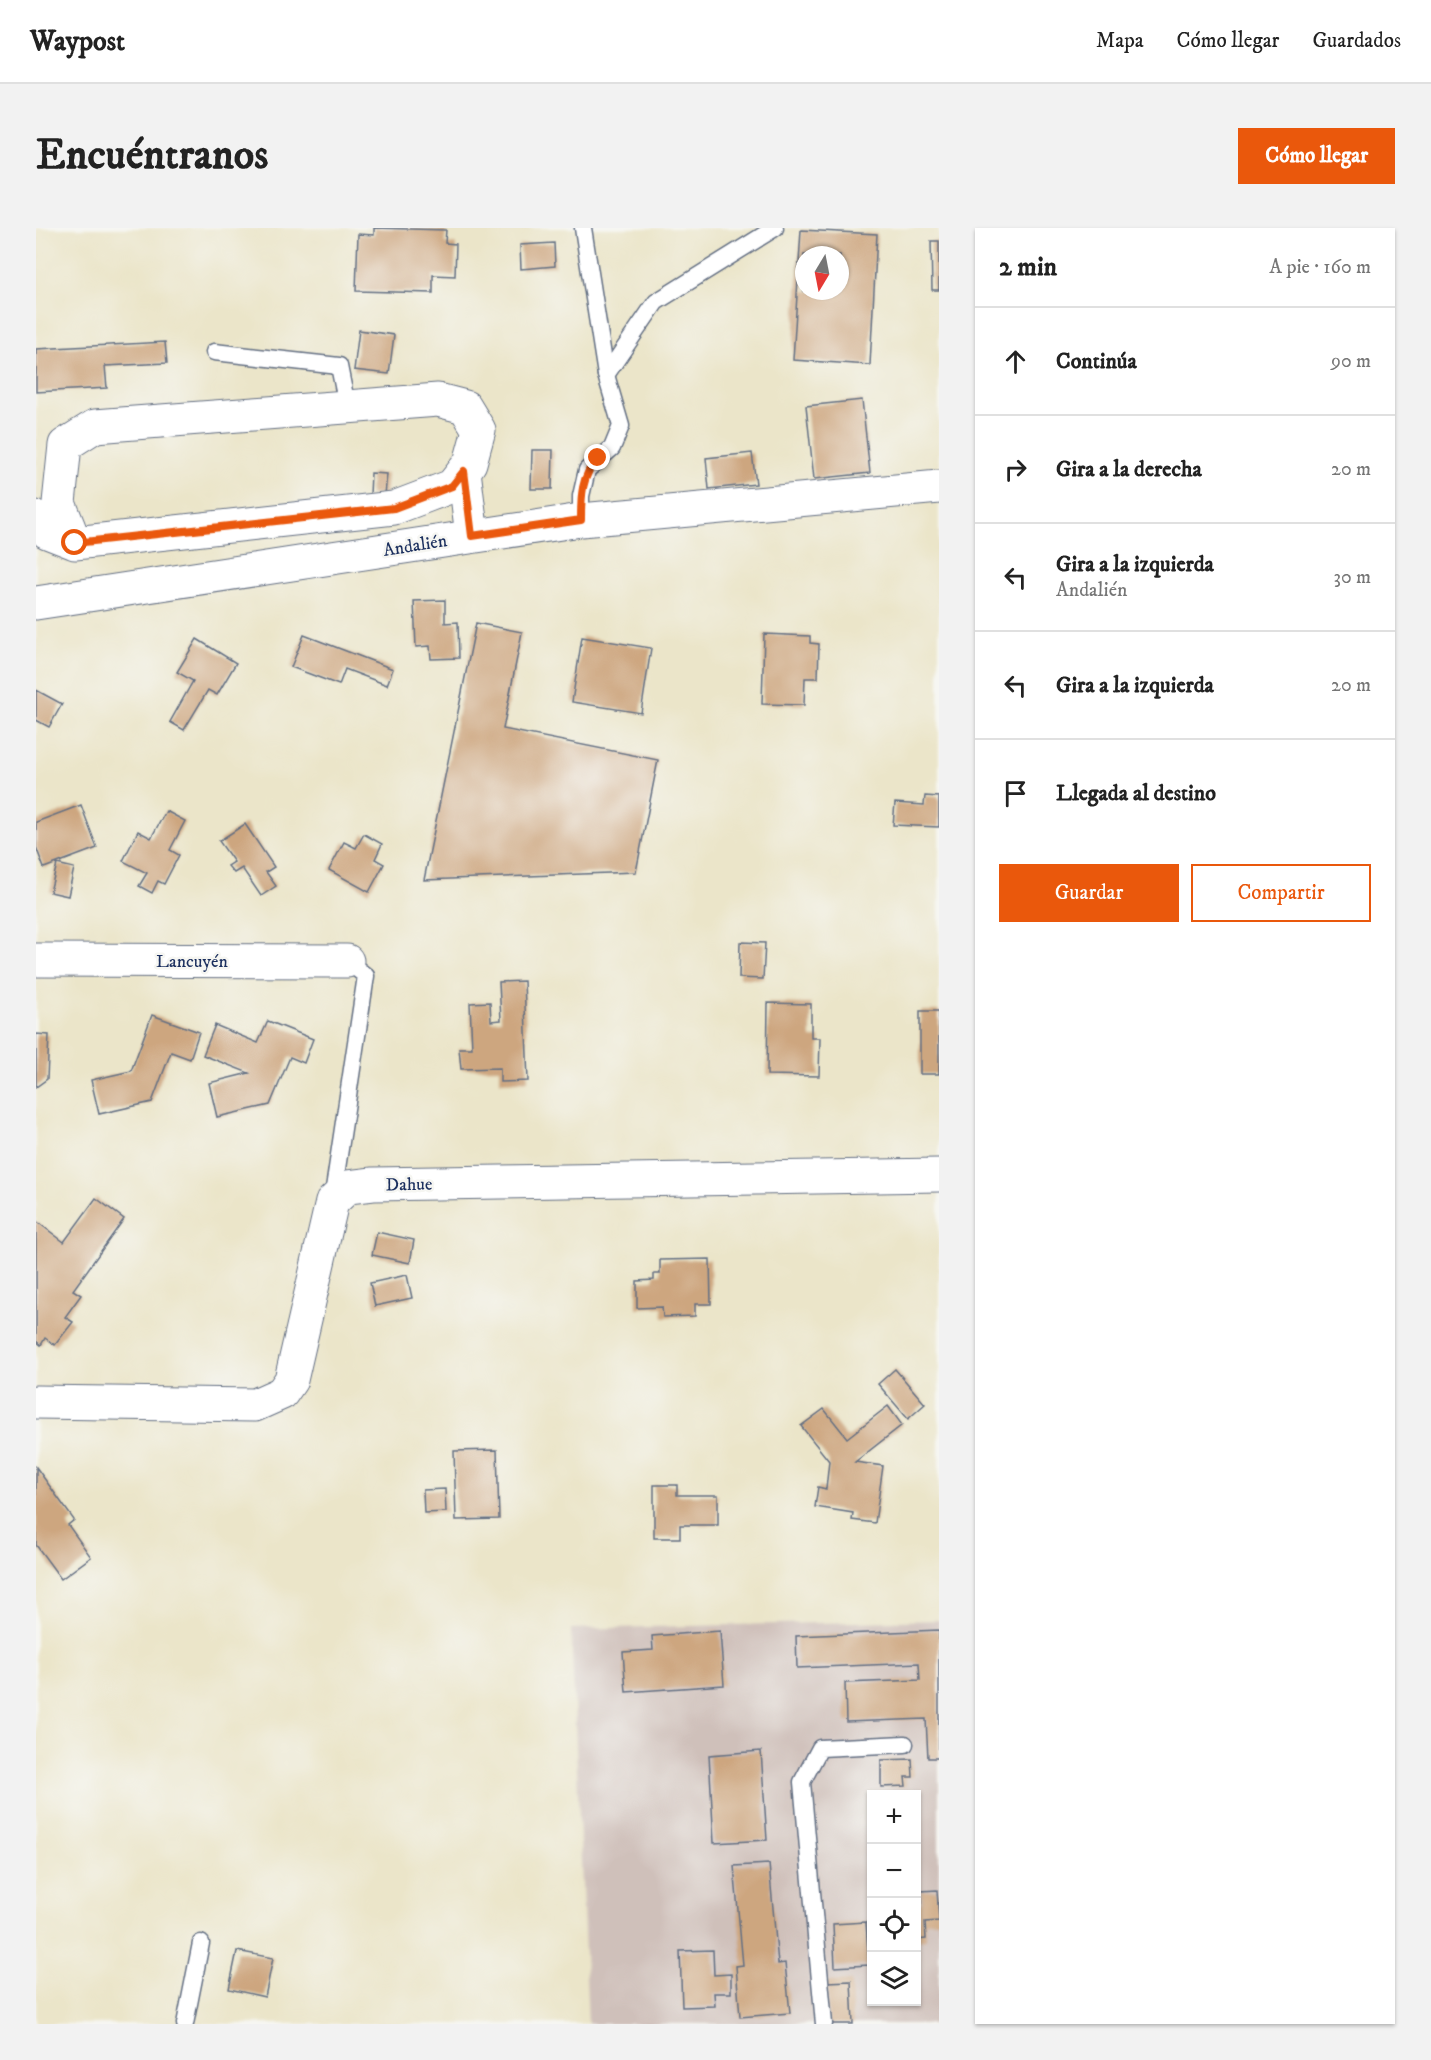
<!DOCTYPE html>
<html lang="es">
<meta charset="utf-8">
<style>
:root{--surface:#fff;--page:#f2f2f2;--text:#222;--muted:#767676;--line:#e0e0e0;--accent:#ea580c}
body{margin:0;font-family:"IM FELL DW Pica",serif;background:var(--page);color:var(--text)}
.controls{position:absolute;right:18px;bottom:18px;display:grid;overflow:hidden;border-radius:0px;box-shadow:0 2px 4px #0004}
.controls button{width:54px;height:54px;display:grid;place-items:center;padding:0;border:0;border-bottom:2px solid var(--line);background:var(--surface);color:var(--text);font:30px sans-serif}
.compass{position:absolute;left:759px;top:18px;width:54px;height:54px;border-radius:50%;background:var(--surface);box-shadow:0 2px 4px #0004;rotate:190deg}
.stop{position:absolute;width:18px;height:18px;margin:-14px;border:4px solid #ea580c;border-radius:50%;background:#fff}
.stop.end{background:#ea580c;border-color:#fff;box-shadow:0 2px 6px #0008}
.list{margin:0;padding:0;list-style:none}
h2{display:flex;justify-content:space-between;align-items:center;height:78px;margin:0;padding:0 24px;font-size:26px}
h2 small{font-size:20px;font-weight:400;color:var(--muted)}
.list li{display:grid;grid-template-columns:39px 1fr auto;gap:18px;align-items:center;box-sizing:border-box;height:108px;padding:0 24px;border-top:2px solid var(--line)}
.list b{display:block;font-size:22px;white-space:nowrap}
.list p{margin:0;font-size:20px;white-space:nowrap;color:var(--muted)}
.list em{font-size:20px;font-style:normal;color:var(--muted)}
.actions{display:flex;gap:12px;padding:18px 24px}
.actions a{flex:1;padding:14px 0;border:2px solid var(--accent);border-radius:0px;text-align:center;font-size:21px;color:var(--accent)}
.actions .main{background:var(--accent);color:#fff}
.icon{flex:none;width:33px;height:33px;fill:none;stroke:currentColor;stroke-width:2;stroke-linecap:round;stroke-linejoin:round}
.map{position:relative;flex:none;width:903px;height:1796px;overflow:hidden;border-radius:0px}
header{display:flex;align-items:center;gap:36px;box-sizing:border-box;height:84px;padding:0 30px;background:var(--surface);border-bottom:2px solid var(--line)}
header strong{font-size:28px}
nav{display:flex;gap:33px;margin-inline-start:auto;font-size:21px}
.intro{display:flex;align-items:center;justify-content:space-between;box-sizing:border-box;height:144px;padding:0 36px}
h1{margin:0;font-size:42px}
.button{padding:15px 27px;border-radius:0px;background:var(--accent);color:#fff;font-size:21px;font-weight:700}
main{display:flex;gap:36px;padding:0 36px}
aside{flex:1;background:var(--surface);border-radius:0px;box-shadow:0 2px 4px #0004}
.map>svg:first-child{display:block}
.industrial{fill:#cfc0ba;fill-rule:evenodd}
.building{fill:#cda67f;fill-rule:evenodd}
.lines{fill:none;stroke-linecap:round;stroke-linejoin:round}
.lane-casing{stroke:#646f83;stroke-width:19}
.street-casing{stroke:#646f83;stroke-width:35}
.lane{stroke:#fff;stroke-width:16}
.street{stroke:#fff;stroke-width:33}
.route{stroke:#ea580c;stroke-width:8}
.labels{text-anchor:middle;stroke-width:5;stroke-linejoin:round;paint-order:stroke}
.street-label{font-size:18px;fill:#1b2f5e;stroke:#f6f6f2}
</style>
<header>
<strong>Waypost</strong>
<nav><a>Mapa</a><a>Cómo llegar</a><a>Guardados</a></nav>
</header>
<div class="intro"><h1>Encuéntranos</h1><a class="button">Cómo llegar</a></div>
<main>
<div class="map">
<svg width="903" height="1796" viewBox="0 0 903 1796">
<rect width="100%" height="100%" fill="#f6f6f2"/>
<filter id="ink" filterUnits="userSpaceOnUse"><feTurbulence type="fractalNoise" baseFrequency=".0167" numOctaves="2"/><feDisplacementMap in="SourceGraphic" scale="12" xChannelSelector="R" yChannelSelector="G"/><feConvolveMatrix kernelMatrix="1 2 1 2 8 2 1 2 1" color-interpolation-filters="sRGB"/></filter>
<filter id="wash" filterUnits="userSpaceOnUse"><feTurbulence type="fractalNoise" baseFrequency=".008" numOctaves="4" result="noise"/><feDisplacementMap in="SourceGraphic" scale="24" xChannelSelector="R" yChannelSelector="G"/><feGaussianBlur stdDeviation="1.35" result="paint"/><feColorMatrix in="noise" values="0 0 0 0 0 0 0 0 0 0 0 0 0 0 0 0 0 1.4 0 .05"/><feComposite in="paint" operator="in"/></filter>
<g filter="url(#wash)">
<rect width="100%" height="100%" fill="#ebe5c9"/>
<path class="industrial" d="M903,1392V1796H552L535,1401ZM836,1566H880V1774H836Z"/>
<g id="blocks">
<g class="building">
<polygon points="338,0 410,2 409,15 420,16 419,48 397,47 397,65 320,63 322,6 338,7"/>
<path d="M765,2L841,6L834,137L757,132ZM768,27H804V63H768Z"/>
<polygon points="895,13 903,13 903,62 896,62"/>
<polygon points="518,15 519,38 485,41 484,17"/>
<polygon points="323,102 358,107 353,146 318,142"/>
<polygon points="129,114 131,135 69,138 71,160 0,164 0,121"/>
<polygon points="826,172 834,245 778,251 770,178"/>
<polygon points="496,222 517,222 516,261 495,261"/>
<polygon points="716,225 720,256 673,261 670,230"/>
<polygon points="335,245 351,246 349,267 334,267"/>
<polygon points="409,372 409,395 422,394 423,430 395,431 394,418 380,419 378,373"/>
<polygon points="440,395 486,404 467,501 622,532 600,644 388,652"/>
<polygon points="728,406 774,408 774,415 783,416 782,450 769,450 768,477 726,476"/>
<polygon points="268,407 357,441 351,457 309,441 303,457 255,439"/>
<polygon points="546,409 615,420 605,485 536,474"/>
<polygon points="161,411 200,435 181,467 172,462 148,502 134,494 157,453 141,444"/>
<polygon points="0,462 26,476 13,499 0,492"/>
<polygon points="889,568 903,569 903,599 857,597 859,575 888,577"/>
<polygon points="45,577 61,620 8,640 0,619 0,594"/>
<polygon points="130,583 149,593 134,622 143,627 128,656 122,653 116,665 103,658 111,645 87,633 102,603 115,610"/>
<polygon points="209,596 238,639 230,644 240,658 225,668 206,640 198,645 192,638 198,634 183,613"/>
<polygon points="328,606 346,616 339,631 348,636 333,664 293,642 308,614 320,620"/>
<polygon points="21,636 38,640 32,668 14,664"/>
<polygon points="704,714 729,715 727,751 703,750"/>
<polygon points="488,753 492,853 464,854 464,840 425,841 423,820 436,820 434,775 454,774 455,793 465,792 463,754"/>
<polygon points="732,775 775,776 775,810 784,810 783,848 731,847"/>
<rect x="884" y="783" width="19" height="63"/>
<polygon points="116,787 163,804 154,831 135,824 116,874 63,886 55,852 95,843"/>
<polygon points="232,793 277,811 268,835 254,829 234,877 181,889 173,855 213,845 167,827 179,797 222,815"/>
<polygon points="0,806 13,807 11,851 0,859"/>
<polygon points="60,970 88,991 37,1062 45,1067 29,1089 37,1094 19,1117 9,1110 5,1117 0,1113 0,993 28,1014"/>
<polygon points="341,1004 378,1012 374,1035 336,1027"/>
<polygon points="674,1031 675,1076 659,1076 659,1088 627,1089 626,1079 601,1080 601,1053 618,1052 618,1046 624,1046 624,1032"/>
<polygon points="371,1047 376,1070 339,1078 334,1055"/>
<polygon points="859,1141 889,1176 872,1191 842,1156"/>
<polygon points="852,1178 866,1197 819,1234 847,1238 839,1295 816,1292 817,1285 779,1279 782,1259 790,1261 793,1233 765,1198 788,1181 811,1210"/>
<polygon points="461,1222 463,1291 420,1292 418,1223"/>
<polygon points="0,1239 38,1292 32,1297 55,1329 25,1351 0,1317"/>
<polygon points="618,1257 641,1257 641,1267 682,1267 682,1297 644,1297 644,1310 618,1310"/>
<polygon points="409,1261 410,1284 388,1285 387,1262"/>
<polygon points="903,1402 903,1530 892,1530 890,1491 810,1494 809,1455 884,1452 883,1435 761,1440 760,1408"/>
<polygon points="684,1403 688,1457 590,1464 587,1424 617,1422 616,1408"/>
<polygon points="725,1523 731,1612 678,1615 673,1527"/>
<polygon points="876,1531 877,1549 869,1549 870,1558 845,1559 845,1532"/>
<polygon points="733,1636 742,1736 749,1735 754,1785 704,1789 700,1738 707,1737 698,1638"/>
<polygon points="901,1662 903,1693 889,1694 890,1711 880,1712 880,1675 886,1675 885,1663"/>
<polygon points="830,1694 833,1737 799,1739 797,1696"/>
<polygon points="677,1722 678,1747 695,1746 695,1765 678,1765 679,1778 646,1779 644,1723"/>
<polygon points="201,1723 237,1730 229,1769 193,1761"/>
<polygon points="815,1753 817,1796 792,1796 791,1754"/>
</g>
</g>
</g>
<g filter="url(#ink)">
<use href="#blocks" fill-opacity="0" stroke="#646f83" stroke-width="1.5"/>
<g class="lines">
<defs>
<g id="lane">
<polyline points="178,124 303,138 311,178"/>
<polyline points="570,147 620,74 739,0"/>
<polyline points="545,292 545,268 551,242 576,220 585,198 570,147 547,0"/>
<polyline points="297,967 330,748 311,733"/>
<polyline points="149,1796 165,1715"/>
<polyline points="788,1796 766,1554 784,1520 869,1516"/>
</g>
<g id="street">
<polyline points="428,243 436,308"/>
<polyline points="0,289 11,304 39,315 358,280 416,258 434,235 443,202 429,179 402,172 59,198 29,217 23,275 39,315"/>
<polyline points="0,375 545,292 903,259"/>
<polyline points="0,732 311,733"/>
<polyline points="0,1174 219,1177 246,1165 255,1152 296,974 312,959 337,956 903,947"/>
</g>
</defs>
<use href="#lane" class="lane-casing"/>
<use href="#street" class="street-casing"/>
<use href="#lane" class="lane"/>
<use href="#street" class="street"/>
</g>
</g>
<g class="lines" filter="url(#ink)">
<path class="route" d="M39,315L358,280L416,258L428,243L436,308L545,292C545,269 545,248 562,230"/>
</g>
<g class="labels">
<g class="street-label">
<text transform="translate(379 317) rotate(-9)" y="6">Andalién</text>
<text x="156" y="739">Lancuyén</text>
<text transform="translate(373 956) rotate(-1)" y="6">Dahue</text>
</g>
</g>
</svg>
<div class="controls">
<button>+</button>
<button>−</button>
<button><svg class="icon" aria-label="locate" viewBox="0 0 24 24"><circle cx="12" cy="12" r="6"/><path d="M12 2v4M12 18v4M2 12h4M18 12h4"/></svg></button>
<button><svg class="icon" aria-label="layers" viewBox="0 0 24 24"><path d="M12 4l9 5-9 5-9-5zM3 14l9 5 9-5"/></svg></button>
</div>
<svg class="compass" viewBox="-18 -18 36 36"><path d="M0-13l5 13h-10z" fill="#e53935"/><path d="M0 13l5-13h-10z" fill="#767676"/></svg>
<div class="stop" style="left:39px;top:315px"></div>
<div class="stop end" style="left:562px;top:230px"></div>
</div>
<aside>
<h2>2 min<small>A pie · 160 m</small></h2>
<ul class="list">
<li><svg class="icon" aria-label="ahead" viewBox="0 0 24 24"><path d="M12 20V5M6 11l6-6 6 6"/></svg><div><b>Continúa</b></div><em>90 m</em></li>
<li><svg class="icon" aria-label="right" viewBox="0 0 24 24"><path d="M7 20v-9h11M14 6l5 5-5 5"/></svg><div><b>Gira a la derecha</b></div><em>20 m</em></li>
<li><svg class="icon" aria-label="left" viewBox="0 0 24 24"><path d="M17 20v-9H6M10 6l-5 5 5 5"/></svg><div><b>Gira a la izquierda</b><p>Andalién</p></div><em>30 m</em></li>
<li><svg class="icon" aria-label="left" viewBox="0 0 24 24"><path d="M17 20v-9H6M10 6l-5 5 5 5"/></svg><div><b>Gira a la izquierda</b></div><em>20 m</em></li>
<li><svg class="icon" aria-label="arrive" viewBox="0 0 24 24"><path d="M6 21V4h12l-3 4 3 4H6"/></svg><div><b>Llegada al destino</b></div></li>
</ul>
<div class="actions"><a class="main">Guardar</a><a>Compartir</a></div>
</aside>
</main>
